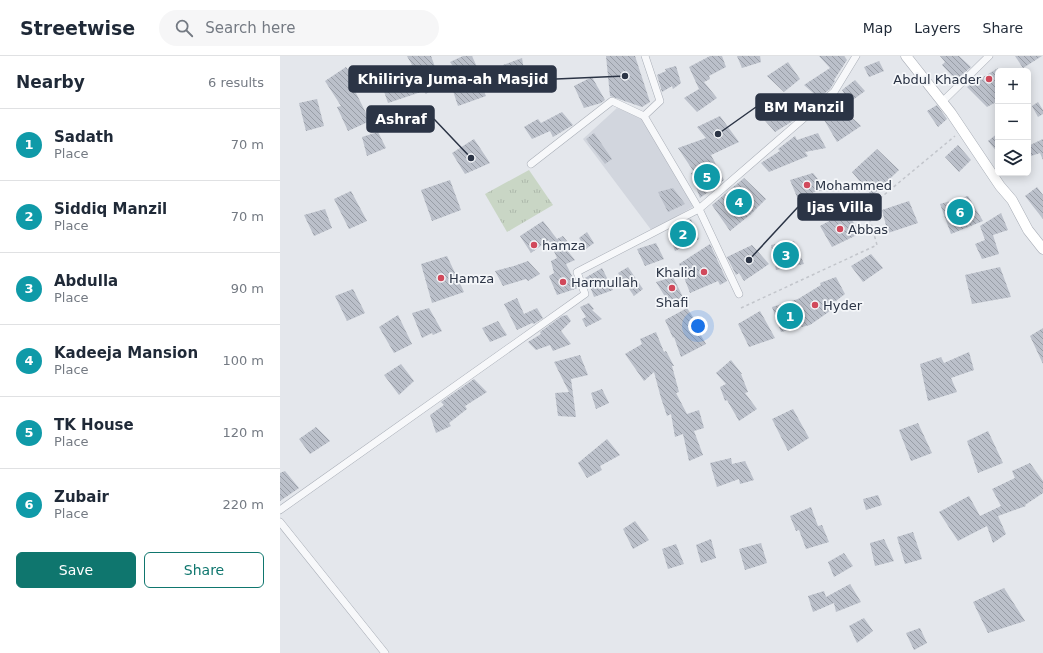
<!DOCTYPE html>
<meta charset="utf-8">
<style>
:root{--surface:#fff;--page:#f6f6f7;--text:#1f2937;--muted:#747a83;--line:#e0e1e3;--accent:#0f766e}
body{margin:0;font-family:"DejaVu Sans",sans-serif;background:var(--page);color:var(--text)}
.controls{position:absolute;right:12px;top:12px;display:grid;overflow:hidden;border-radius:6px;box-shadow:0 2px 10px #0003}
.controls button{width:36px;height:36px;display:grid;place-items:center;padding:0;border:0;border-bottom:1px solid var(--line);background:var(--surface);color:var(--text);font:20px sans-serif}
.you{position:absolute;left:418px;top:270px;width:14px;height:14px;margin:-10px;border:3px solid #fff;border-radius:50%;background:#1a73e8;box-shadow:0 0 0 6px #1a73e833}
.badge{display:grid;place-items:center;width:26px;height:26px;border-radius:50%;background:var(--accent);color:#fff;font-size:13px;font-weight:700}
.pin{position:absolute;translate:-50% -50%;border:2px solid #fff;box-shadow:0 1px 4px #0006}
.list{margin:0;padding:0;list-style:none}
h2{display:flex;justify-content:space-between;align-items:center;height:52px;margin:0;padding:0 16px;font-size:17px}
h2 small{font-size:13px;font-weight:400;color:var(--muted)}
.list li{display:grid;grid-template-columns:26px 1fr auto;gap:12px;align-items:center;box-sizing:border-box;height:72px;padding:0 16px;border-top:1px solid var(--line)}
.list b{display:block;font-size:15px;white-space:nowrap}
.list p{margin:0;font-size:13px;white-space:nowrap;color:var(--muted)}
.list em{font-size:13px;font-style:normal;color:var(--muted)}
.actions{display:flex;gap:8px;padding:12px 16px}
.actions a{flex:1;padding:9px 0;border:1px solid var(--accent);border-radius:6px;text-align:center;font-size:14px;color:var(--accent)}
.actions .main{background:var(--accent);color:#fff}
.icon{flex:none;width:22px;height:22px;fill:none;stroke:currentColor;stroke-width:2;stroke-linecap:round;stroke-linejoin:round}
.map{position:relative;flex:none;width:763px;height:597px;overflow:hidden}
header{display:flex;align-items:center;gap:24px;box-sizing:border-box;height:56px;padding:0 20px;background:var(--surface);border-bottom:1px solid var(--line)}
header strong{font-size:19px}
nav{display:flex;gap:22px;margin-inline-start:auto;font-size:14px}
.search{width:280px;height:36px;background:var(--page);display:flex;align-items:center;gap:10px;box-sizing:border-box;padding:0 14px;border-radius:22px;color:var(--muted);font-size:15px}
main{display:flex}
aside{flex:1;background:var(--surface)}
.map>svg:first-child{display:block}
.built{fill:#d2d6de}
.grass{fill:url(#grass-tufts)}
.building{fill:url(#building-back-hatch)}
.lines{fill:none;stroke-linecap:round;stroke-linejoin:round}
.minor-casing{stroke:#a9aeb7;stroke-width:8}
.secondary-casing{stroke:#a9aeb7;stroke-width:11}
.path{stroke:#c2c5cb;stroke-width:1.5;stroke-dasharray:3 3;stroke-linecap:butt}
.minor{stroke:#f7f8fa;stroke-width:7}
.secondary{stroke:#fff;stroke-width:10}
.poi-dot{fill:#d1495b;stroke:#f4f6f9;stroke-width:1.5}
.labels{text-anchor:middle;stroke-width:3.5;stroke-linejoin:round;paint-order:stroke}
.poi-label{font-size:13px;fill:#2b3445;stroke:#f4f6f9;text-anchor:start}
.leader{fill:none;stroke:#2b3445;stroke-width:1.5}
.callout-dot{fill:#2b3445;stroke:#f4f6f9;stroke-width:1.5}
.callout{fill:#2b3445;stroke:#2b3445;stroke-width:1.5}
.callout-label{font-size:14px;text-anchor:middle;font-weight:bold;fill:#fff}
</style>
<header>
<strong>Streetwise</strong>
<div class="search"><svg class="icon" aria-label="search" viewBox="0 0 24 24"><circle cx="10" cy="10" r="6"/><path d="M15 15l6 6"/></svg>Search here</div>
<nav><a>Map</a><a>Layers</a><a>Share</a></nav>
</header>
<main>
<aside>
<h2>Nearby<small>6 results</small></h2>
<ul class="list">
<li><span class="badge" style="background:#0f9aa8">1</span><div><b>Sadath</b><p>Place</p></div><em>70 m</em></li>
<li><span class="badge" style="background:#0f9aa8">2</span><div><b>Siddiq Manzil</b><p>Place</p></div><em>70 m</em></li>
<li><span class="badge" style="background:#0f9aa8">3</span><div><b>Abdulla</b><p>Place</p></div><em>90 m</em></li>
<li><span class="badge" style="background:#0f9aa8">4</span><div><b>Kadeeja Mansion</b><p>Place</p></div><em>100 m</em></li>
<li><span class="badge" style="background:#0f9aa8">5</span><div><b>TK House</b><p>Place</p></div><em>120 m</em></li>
<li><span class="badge" style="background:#0f9aa8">6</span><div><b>Zubair</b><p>Place</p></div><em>220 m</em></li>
</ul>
<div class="actions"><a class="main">Save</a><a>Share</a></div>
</aside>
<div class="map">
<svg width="763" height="597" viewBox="0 0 763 597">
<defs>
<pattern id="grass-tufts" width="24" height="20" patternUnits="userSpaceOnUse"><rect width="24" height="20" fill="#c9d6c5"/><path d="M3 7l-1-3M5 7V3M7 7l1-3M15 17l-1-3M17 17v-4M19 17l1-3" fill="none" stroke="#adb8ab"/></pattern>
<pattern id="building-back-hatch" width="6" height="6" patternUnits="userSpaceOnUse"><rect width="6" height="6" fill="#bbc0ca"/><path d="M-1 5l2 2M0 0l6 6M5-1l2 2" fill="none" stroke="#989da6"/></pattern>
</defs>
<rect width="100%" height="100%" fill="#e4e7ec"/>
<polygon class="built" points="337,52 361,61 414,150 372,175 303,83"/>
<polygon class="grass" points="249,114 273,149 227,176 205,138"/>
<g class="building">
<polygon points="127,0 151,0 161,27 146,38 144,35 108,47 99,21 132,9"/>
<polygon points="183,0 192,0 197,11 181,22 170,6"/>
<polygon points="326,0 355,0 370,46 362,51 330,40"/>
<polygon points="430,0 442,0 446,11 429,20 430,23 424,26 437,42 417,56 404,42 419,33 409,11"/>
<polygon points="457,0 480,0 481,6 462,12"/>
<polygon points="539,0 564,0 567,4 554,24 555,25 550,33 539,42 524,29 550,12"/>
<polygon points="660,0 679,0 691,11 676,24 662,9 665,6"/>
<polygon points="735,0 762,0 743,12"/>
<polygon points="242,2 246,27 227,33 223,9"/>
<polygon points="599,5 604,15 589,21 584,11"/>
<polygon points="508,6 520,23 504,36 487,20"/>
<polygon points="396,10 401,27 393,33 392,30 382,36 377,19 386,15 385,13"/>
<polygon points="66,11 80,32 75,35 90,65 68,75 57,51 61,50 45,25"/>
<polygon points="718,12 718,45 707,51 687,31"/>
<polygon points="312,21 325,44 321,47 304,52 294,30"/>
<polygon points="199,24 206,40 178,50 172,32"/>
<polygon points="575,24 585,35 570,46 562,34"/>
<polygon points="37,43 44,70 26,75 19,47"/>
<polygon points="499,44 516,63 495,76 481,60"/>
<polygon points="758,46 763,54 763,58 758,61 752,50"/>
<polygon points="559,49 581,70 557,86 543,62"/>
<polygon points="657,49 667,63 658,71 647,55"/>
<polygon points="282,56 293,69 273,81 270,75 252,83 244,71 258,63 261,67"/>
<polygon points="440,60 459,86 431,99 444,124 420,142 411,117 414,116 398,92 426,82 417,71"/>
<polygon points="98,76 106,92 87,100 82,81"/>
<polygon points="314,77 332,103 325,108 306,83"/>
<polygon points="538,77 546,92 525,96 528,100 489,116 481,107 500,95 498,93 515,80 517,84"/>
<polygon points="718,77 718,97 708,85"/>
<polygon points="194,83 210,107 185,118 172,97"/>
<polygon points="763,83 763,104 760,97 748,101 748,90"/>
<polygon points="678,89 691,104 679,116 665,101"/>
<polygon points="597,93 619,114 592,140 572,116"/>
<polygon points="533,117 546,133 517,141 510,124"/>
<polygon points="464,122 486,143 471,158 450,175 432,149"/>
<polygon points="170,124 181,154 152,165 141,134"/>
<polygon points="757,131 763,139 763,163 745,140"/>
<polygon points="393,132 405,148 388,156 378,136"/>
<polygon points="71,135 87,165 69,173 54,143"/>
<polygon points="688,140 703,165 671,178 660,148"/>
<polygon points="629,145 638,167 608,177 602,154"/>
<polygon points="45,153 52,172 34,180 24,159"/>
<polygon points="566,156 581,177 552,191 540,170"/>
<polygon points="721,157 728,174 713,179 719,198 702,203 695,188 705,184 700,170"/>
<polygon points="411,163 419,183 395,195 388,175"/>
<polygon points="263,165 277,183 283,180 291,190 286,193 295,204 286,208 298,232 277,239 269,220 274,217 271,205 277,202 269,184 251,197 240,180"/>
<polygon points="307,176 314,187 306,193 299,182"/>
<polygon points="514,185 524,208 496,214 491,189"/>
<polygon points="376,187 384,203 365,210 357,193"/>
<polygon points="430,188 447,225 440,229 438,225 410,237 399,208"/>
<polygon points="472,189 489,208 464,225 459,217 456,219 447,201"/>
<polygon points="591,198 603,212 583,226 571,210"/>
<polygon points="167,200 184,236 152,247 141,208"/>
<polygon points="248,205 260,218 248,225 246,223 223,230 215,215 234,210"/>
<polygon points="348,211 363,233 354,240 338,217"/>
<polygon points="720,211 731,241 692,248 685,219"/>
<polygon points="322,212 333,234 314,241 309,228 307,229 305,222"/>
<polygon points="393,221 403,241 389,247 376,226"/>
<polygon points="556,221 565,238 548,251 550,255 530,269 501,276 492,251 518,243 541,229 540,227"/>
<polygon points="73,233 85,257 67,265 55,240"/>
<polygon points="237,242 244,258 257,252 263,262 254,268 252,267 237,274 224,248"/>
<polygon points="309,247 314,253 312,254 322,263 306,271 302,263 306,261 300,251"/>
<polygon points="149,252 162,275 153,279 152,277 142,282 132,257"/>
<polygon points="407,252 417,267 415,269 426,288 401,301 394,281 393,282 385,264"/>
<polygon points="480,255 495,282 469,291 458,268"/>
<polygon points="118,259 132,288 114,297 99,271"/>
<polygon points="287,259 291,265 281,275 291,288 273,295 270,289 256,294 248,286 261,278 260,276 282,260"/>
<polygon points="218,265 227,279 210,286 202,272"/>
<polygon points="763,272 763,308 750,280"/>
<polygon points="376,276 384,296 386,295 394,310 392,310 399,336 396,337 407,358 419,354 424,372 414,375 423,399 409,405 403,378 395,381 391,358 387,360 381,342 374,316 364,325 345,298 362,288 360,283"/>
<polygon points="689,296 694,314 671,322 677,336 648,345 640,308 661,301 664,307"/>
<polygon points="300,299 308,319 291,323 296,361 278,360 275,337 289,336 274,306"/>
<polygon points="451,304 462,318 461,318 468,336 465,337 477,353 459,365 447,344 445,345 440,331 446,328 436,317"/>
<polygon points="121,308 134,325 119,339 104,319"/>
<polygon points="194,323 207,336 185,350 187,353 169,367 171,370 156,377 150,359 164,349 161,346"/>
<polygon points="322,333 329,347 316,353 311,337"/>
<polygon points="513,353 529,382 508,395 492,363"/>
<polygon points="638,367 652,397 631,405 619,374"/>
<polygon points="36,371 50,385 30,398 19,383"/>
<polygon points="708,375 723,407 698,417 687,385"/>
<polygon points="327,383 340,399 320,410 322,414 307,422 298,407"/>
<polygon points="451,402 452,408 465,405 474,424 460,428 459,423 437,431 430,407"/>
<polygon points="750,407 763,425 763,437 745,449 746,450 718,460 726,478 713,487 707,470 678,485 659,456 689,440 700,460 721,450 712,433 735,422 732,415"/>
<polygon points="5,415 19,432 0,445 0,417"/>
<polygon points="598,439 602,449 586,454 583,443"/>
<polygon points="531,451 538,470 542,469 549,486 526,493 519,474 516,475 510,460"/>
<polygon points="355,465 369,484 353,493 343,473"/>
<polygon points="633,476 642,503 625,508 617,481"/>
<polygon points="431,483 436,502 421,507 416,489"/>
<polygon points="604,483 614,505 595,510 590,487"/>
<polygon points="481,487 487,507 465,514 459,493"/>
<polygon points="396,488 404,508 388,513 382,493"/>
<polygon points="564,497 573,510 554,521 548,506"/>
<polygon points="570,528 581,546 556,556 554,547 533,556 528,540 544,535 546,541"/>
<polygon points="724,532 745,565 708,577 693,546"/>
<polygon points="584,562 593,575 577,587 569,570"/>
<polygon points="640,572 647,587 634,594 626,577"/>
</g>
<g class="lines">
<defs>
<g id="minor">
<polyline points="662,46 709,0"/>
<polyline points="364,60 380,45 365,0"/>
<polyline points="459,238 419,153 554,36 576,0"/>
<polyline points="0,454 305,238 297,216 419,153 364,60 332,45 251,108"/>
<polyline points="0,466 105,597"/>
</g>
<polyline id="secondary" points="626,0 671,57 720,130 732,144 748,174 763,193"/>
</defs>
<use href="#minor" class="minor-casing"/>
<use href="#secondary" class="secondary-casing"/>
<polyline class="path" points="461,252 597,189 587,153 675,80"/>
<use href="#minor" class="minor"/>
<use href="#secondary" class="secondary"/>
</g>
<g class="poi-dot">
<circle cx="709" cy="23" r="4"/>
<circle cx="527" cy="129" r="4"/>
<circle cx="560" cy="173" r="4"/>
<circle cx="254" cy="189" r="4"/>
<circle cx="424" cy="216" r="4"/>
<circle cx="161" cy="222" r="4"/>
<circle cx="283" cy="226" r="4"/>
<circle cx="392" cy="232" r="4"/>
<circle cx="535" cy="249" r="4"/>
</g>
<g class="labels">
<g class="poi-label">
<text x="701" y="28" text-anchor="end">Abdul Khader</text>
<text x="535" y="134">Mohammed</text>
<text x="568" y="178">Abbas</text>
<text x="262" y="194">hamza</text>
<text x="416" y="221" text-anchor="end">Khalid</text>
<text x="169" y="227">Hamza</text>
<text x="291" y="231">Harmullah</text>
<text x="392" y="251" text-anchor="middle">Shafi</text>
<text x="543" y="254">Hyder</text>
</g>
</g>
<path class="leader" d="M345 20L276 23M438 78L476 51M191 102L154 63M469 204L518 151"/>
<g class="callout-dot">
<circle cx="345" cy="20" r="4"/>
<circle cx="438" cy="78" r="4"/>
<circle cx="191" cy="102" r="4"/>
<circle cx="469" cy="204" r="4"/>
</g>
<g class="callout">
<rect x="69" y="10" width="207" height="26" rx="4"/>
<rect x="476" y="38" width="97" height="26" rx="4"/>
<rect x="87" y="50" width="67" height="26" rx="4"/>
<rect x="518" y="138" width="83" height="26" rx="4"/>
</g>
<g class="callout-label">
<text x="173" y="28">Khiliriya Juma-ah Masjid</text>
<text x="524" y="56">BM Manzil</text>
<text x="121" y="68">Ashraf</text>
<text x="560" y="156">Ijas Villa</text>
</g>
</svg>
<div class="controls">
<button>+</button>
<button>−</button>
<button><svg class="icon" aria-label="layers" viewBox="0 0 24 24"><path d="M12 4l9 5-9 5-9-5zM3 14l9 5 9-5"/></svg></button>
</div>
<div class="you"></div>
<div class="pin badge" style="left:510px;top:260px;background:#0f9aa8">1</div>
<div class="pin badge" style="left:403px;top:178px;background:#0f9aa8">2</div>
<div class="pin badge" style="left:506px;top:199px;background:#0f9aa8">3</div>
<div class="pin badge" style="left:459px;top:146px;background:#0f9aa8">4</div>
<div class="pin badge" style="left:427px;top:121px;background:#0f9aa8">5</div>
<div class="pin badge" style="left:680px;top:156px;background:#0f9aa8">6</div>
</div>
</main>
